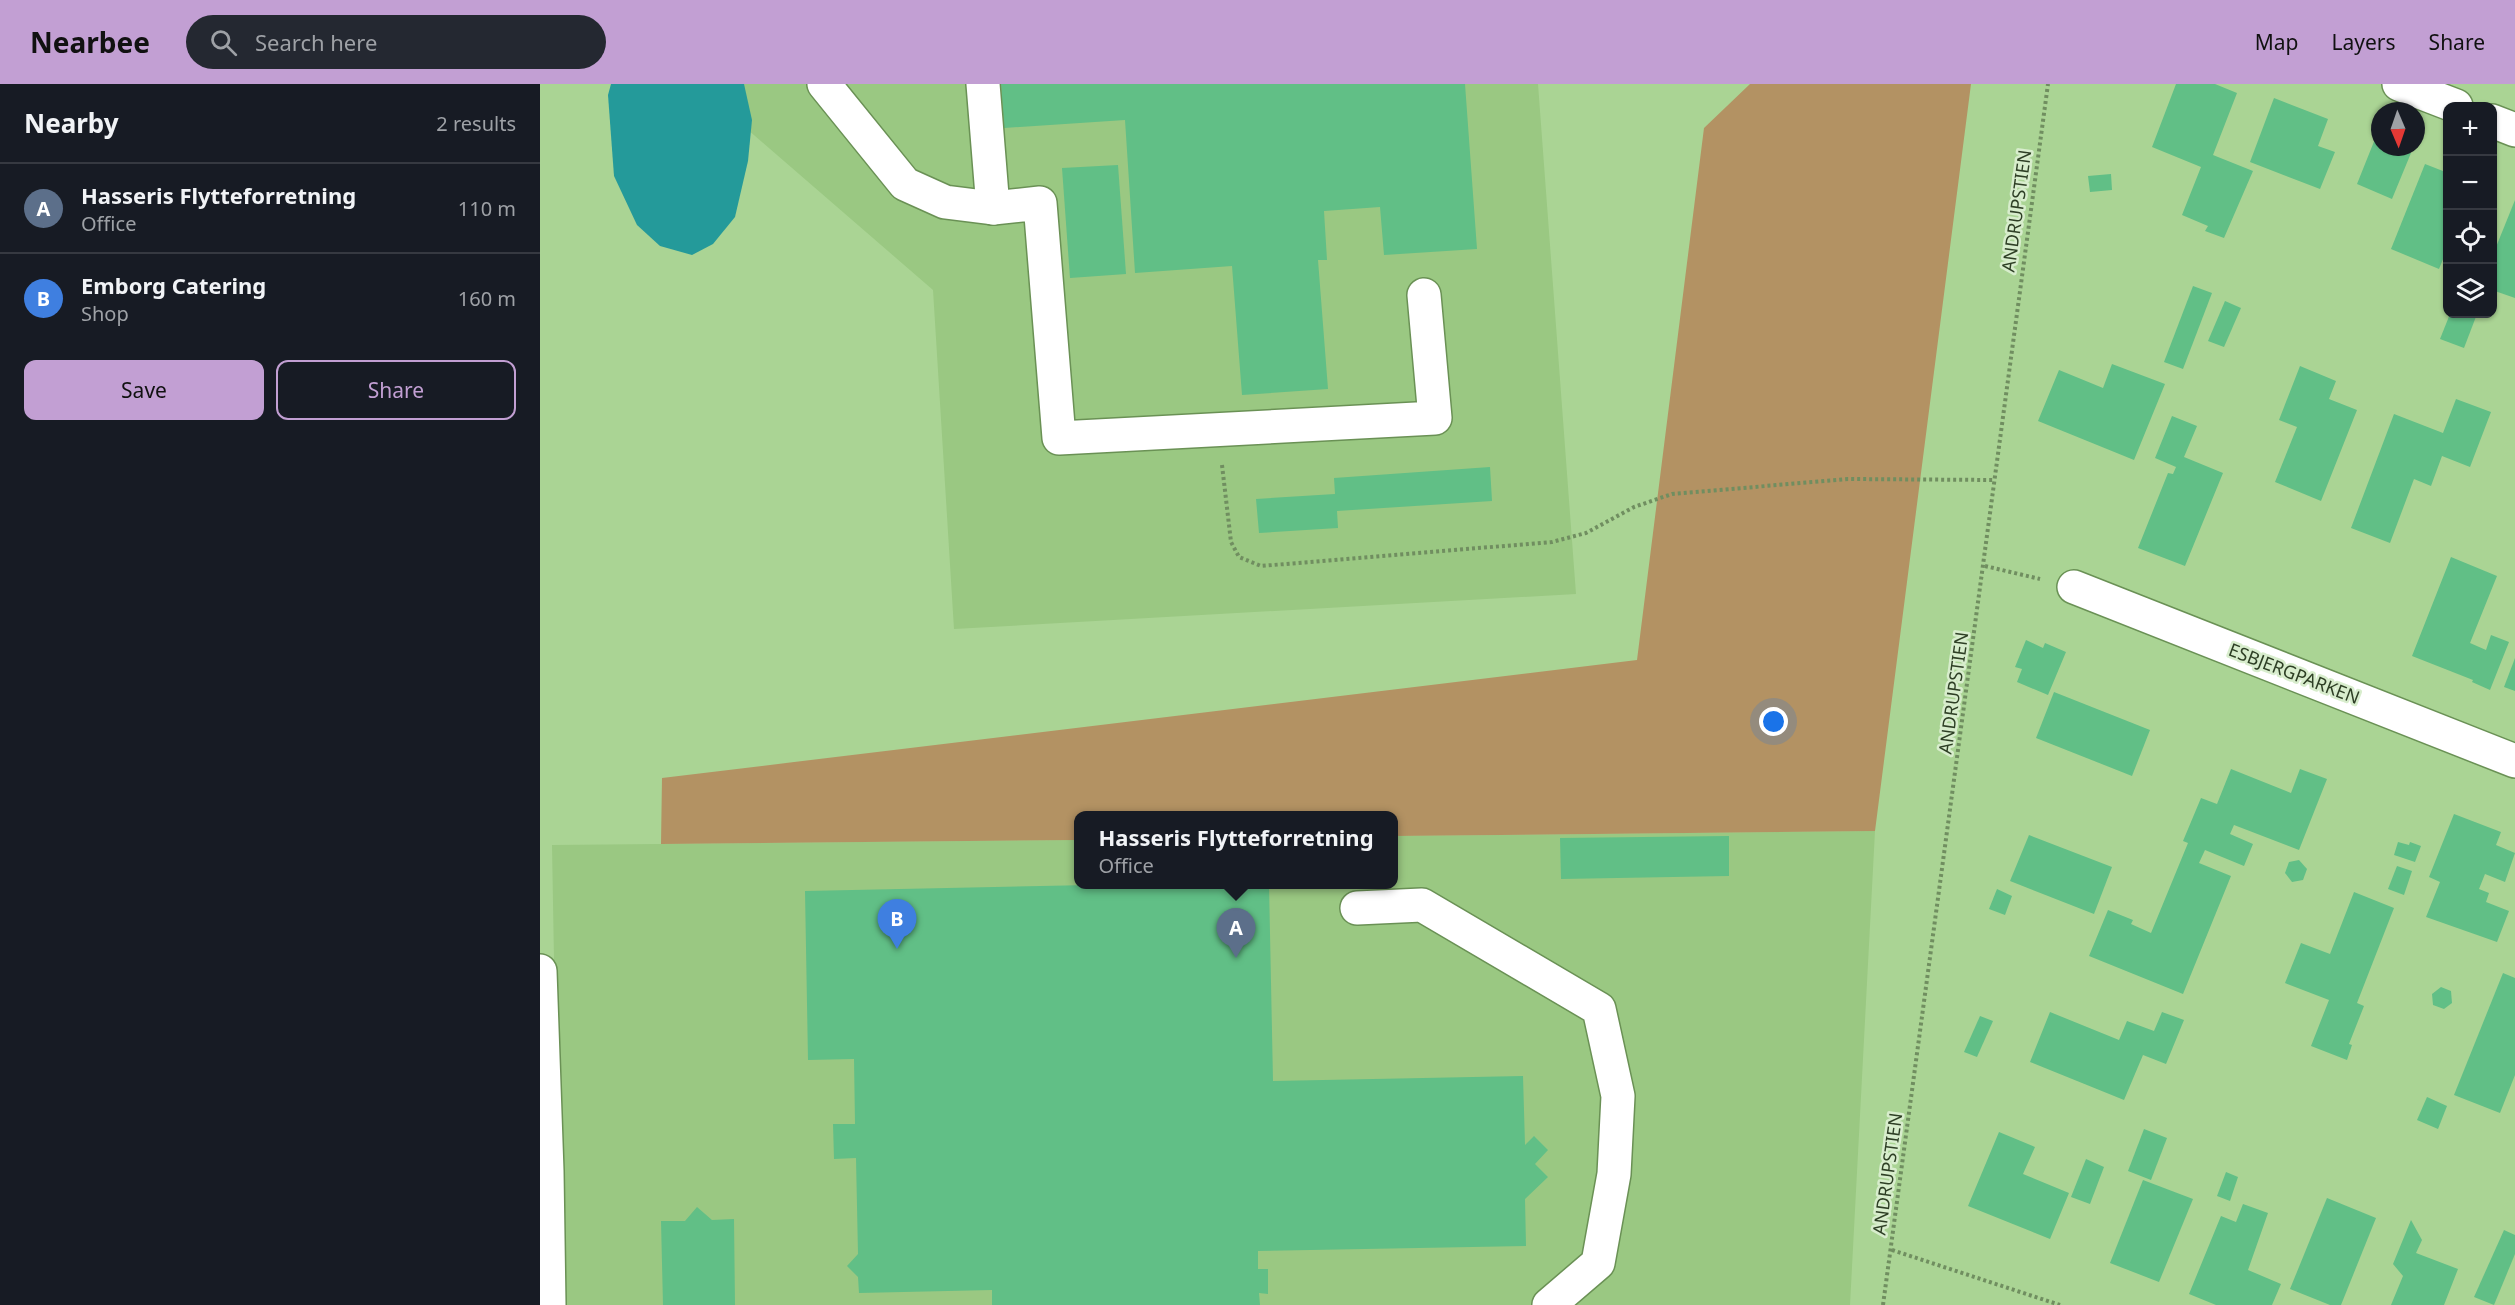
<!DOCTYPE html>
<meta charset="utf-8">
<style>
:root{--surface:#171b24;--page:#242831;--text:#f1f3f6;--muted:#9ea1a6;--line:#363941;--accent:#c29fd3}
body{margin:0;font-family:"Noto Sans",sans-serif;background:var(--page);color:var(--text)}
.controls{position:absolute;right:18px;top:18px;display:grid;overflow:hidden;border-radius:12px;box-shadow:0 2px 4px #0004}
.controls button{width:54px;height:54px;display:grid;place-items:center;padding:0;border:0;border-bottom:2px solid var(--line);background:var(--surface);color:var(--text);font:30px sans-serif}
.compass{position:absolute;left:1831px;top:18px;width:54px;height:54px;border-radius:50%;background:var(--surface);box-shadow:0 2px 4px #0004;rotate:178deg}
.you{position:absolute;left:1234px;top:638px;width:21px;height:21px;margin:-15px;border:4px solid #fff;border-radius:50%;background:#1a73e8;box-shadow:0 0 0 9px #1a73e833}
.badge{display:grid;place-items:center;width:39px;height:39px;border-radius:50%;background:var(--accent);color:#fff;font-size:20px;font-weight:700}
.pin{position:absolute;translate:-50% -50px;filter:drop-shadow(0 2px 3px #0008)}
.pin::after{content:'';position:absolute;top:32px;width:21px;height:18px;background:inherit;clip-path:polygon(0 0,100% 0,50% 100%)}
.popup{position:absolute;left:534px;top:727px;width:324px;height:78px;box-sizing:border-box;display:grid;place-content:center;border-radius:12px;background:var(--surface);filter:drop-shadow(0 2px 4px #0005);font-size:20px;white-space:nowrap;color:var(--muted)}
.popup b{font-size:22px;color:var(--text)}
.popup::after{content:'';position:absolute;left:50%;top:100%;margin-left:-12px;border:12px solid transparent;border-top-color:var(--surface)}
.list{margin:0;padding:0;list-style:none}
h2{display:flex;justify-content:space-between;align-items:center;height:78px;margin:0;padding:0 24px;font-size:26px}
h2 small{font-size:20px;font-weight:400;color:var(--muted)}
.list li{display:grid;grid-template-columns:39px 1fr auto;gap:18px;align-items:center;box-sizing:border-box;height:90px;padding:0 24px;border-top:2px solid var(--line)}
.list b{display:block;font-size:22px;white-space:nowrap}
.list p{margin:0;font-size:20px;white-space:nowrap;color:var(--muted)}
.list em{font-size:20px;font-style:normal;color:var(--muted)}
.actions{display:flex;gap:12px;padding:18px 24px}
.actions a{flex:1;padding:14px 0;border:2px solid var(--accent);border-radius:12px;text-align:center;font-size:21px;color:var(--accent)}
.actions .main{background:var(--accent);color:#111}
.icon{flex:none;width:33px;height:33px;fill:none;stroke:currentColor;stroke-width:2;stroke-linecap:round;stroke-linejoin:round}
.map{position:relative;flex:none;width:1975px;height:1221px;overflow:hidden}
header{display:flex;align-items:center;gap:36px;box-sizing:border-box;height:84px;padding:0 30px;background:var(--accent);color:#111}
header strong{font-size:28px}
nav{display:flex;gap:33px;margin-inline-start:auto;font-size:21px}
.search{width:420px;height:54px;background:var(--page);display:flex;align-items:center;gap:15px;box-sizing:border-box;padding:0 21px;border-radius:33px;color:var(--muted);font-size:22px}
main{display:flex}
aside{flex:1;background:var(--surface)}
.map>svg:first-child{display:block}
.built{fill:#9ac882}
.green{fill:#b39263}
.water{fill:#249a9a}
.building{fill:#61bf86}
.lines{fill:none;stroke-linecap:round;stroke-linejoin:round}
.minor-casing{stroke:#6a9155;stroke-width:36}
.path{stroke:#708e60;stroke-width:4;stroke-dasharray:3 3;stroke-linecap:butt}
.minor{stroke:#fff;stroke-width:33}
.labels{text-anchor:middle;stroke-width:5;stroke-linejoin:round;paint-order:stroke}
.street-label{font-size:18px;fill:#2e3f25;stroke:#d8edcd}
</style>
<header>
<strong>Nearbee</strong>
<div class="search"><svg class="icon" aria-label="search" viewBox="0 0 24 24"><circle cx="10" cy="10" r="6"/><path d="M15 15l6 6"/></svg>Search here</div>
<nav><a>Map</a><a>Layers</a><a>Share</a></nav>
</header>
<main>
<aside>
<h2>Nearby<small>2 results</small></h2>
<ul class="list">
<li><span class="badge" style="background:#5c6f8a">A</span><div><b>Hasseris Flytteforretning</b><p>Office</p></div><em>110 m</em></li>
<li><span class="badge" style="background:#3f7fe0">B</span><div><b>Emborg Catering</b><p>Shop</p></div><em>160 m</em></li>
</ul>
<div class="actions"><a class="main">Save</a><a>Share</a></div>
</aside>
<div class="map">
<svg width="1975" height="1221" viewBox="0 0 1975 1221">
<rect width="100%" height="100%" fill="#aad494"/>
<g class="built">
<polygon points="155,0 998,0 1036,510 414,545 393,206"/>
<polygon points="1335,747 1310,1221 20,1221 12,761 538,756 538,800 854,800 854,752"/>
</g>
<polygon class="green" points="1210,0 1431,0 1335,747 854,752 854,732 538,732 538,756 121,760 122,694 1097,576 1164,44"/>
<polygon class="water" points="71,0 204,0 212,36 208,77 195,133 173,160 152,171 120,162 97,141 74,92 68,11"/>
<g class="building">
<polygon points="461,0 925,0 937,165 844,171 840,123 784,127 787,176 778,176 788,305 702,311 692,182 595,189 585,36 464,44"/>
<polygon points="1636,0 1675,0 1697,9 1673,71 1713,87 1684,154 1665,147 1668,142 1642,131 1661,83 1612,63"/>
<polygon points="1734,14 1788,35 1778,62 1795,68 1780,105 1710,78"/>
<polygon points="1835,55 1840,57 1840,63 1855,63 1871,69 1852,115 1817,100"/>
<polygon points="1885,80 1908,89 1908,163 1899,185 1851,165"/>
<polygon points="578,81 586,190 530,194 522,84"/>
<polygon points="1571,90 1572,106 1550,108 1548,92"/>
<polygon points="1975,116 1975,214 1952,206 1952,173"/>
<polygon points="1653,202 1672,209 1643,285 1624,278"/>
<polygon points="1685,217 1701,224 1684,263 1668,257"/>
<polygon points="1910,230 1937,230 1924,264 1900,255"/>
<polygon points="1572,280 1625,300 1594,376 1498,337 1519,286 1563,304"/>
<polygon points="1760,282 1796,297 1789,315 1817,326 1781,417 1735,398 1757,343 1739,336"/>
<polygon points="1916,315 1951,328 1930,383 1902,372 1891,402 1874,395 1850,459 1811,444 1854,330 1903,349"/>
<polygon points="1632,332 1657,342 1644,373 1683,389 1645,482 1598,464 1628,389 1633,390 1636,383 1615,374"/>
<polygon points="950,383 952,417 797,427 798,444 719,449 716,415 795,410 794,394"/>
<polygon points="1911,473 1957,492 1930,559 1946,566 1951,551 1969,558 1950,606 1932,598 1933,596 1872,572"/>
<polygon points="1486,556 1503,564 1505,559 1526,568 1508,611 1477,598 1482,585 1475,583"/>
<polygon points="1975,574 1975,607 1964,603"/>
<polygon points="1514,608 1610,646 1592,692 1496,654"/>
<polygon points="1691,685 1751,709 1760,685 1787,695 1759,766 1694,741 1690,750 1713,760 1704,782 1665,766 1659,779 1691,792 1643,910 1549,872 1568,826 1593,836 1591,840 1611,849 1648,759 1643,757 1661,714 1677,720"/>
<polygon points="1914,730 1961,748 1956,761 1975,769 1965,798 1945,790 1939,805 1949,809 1946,818 1969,827 1957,858 1886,833 1900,798 1889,793"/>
<polygon points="1489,751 1572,783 1554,830 1470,797"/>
<polygon points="1189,752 1189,792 1021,795 1020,754"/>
<polygon points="1858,758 1869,761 1870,758 1881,762 1875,778 1854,771"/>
<polygon points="1759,776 1767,785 1763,796 1752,798 1745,789 1749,778"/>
<polygon points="1857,782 1872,787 1864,811 1848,805"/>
<polygon points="600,800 729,800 733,997 983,992 985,1061 994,1052 1008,1066 995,1080 1008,1093 985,1115 986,1162 718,1167 718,1185 728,1185 728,1210 719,1209 720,1221 452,1221 452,1206 319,1209 318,1193 307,1182 318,1170 316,1074 294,1075 293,1040 315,1040 314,975 268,976 265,807"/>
<polygon points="1457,805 1472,812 1465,831 1449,825"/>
<polygon points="1814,808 1854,824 1817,919 1824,922 1809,960 1812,961 1807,976 1771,962 1789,916 1745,899 1761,859 1790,870"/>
<polygon points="1963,889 1975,894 1975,991 1960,1029 1914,1011"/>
<polygon points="1901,903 1911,907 1912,919 1904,925 1893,921 1892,910"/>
<polygon points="1510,928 1579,956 1587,937 1614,947 1622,928 1644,936 1626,980 1603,971 1584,1016 1490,978"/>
<polygon points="1440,932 1453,937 1437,973 1424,968"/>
<polygon points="1887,1013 1907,1022 1898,1045 1877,1036"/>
<polygon points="1604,1045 1627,1054 1611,1096 1588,1087"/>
<polygon points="1459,1048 1495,1063 1483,1090 1529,1109 1510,1155 1428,1122"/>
<polygon points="1546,1075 1564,1083 1550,1120 1531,1113"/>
<polygon points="1686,1088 1698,1093 1690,1117 1677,1112"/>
<polygon points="1603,1096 1653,1115 1619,1198 1570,1179"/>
<polygon points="1787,1114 1836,1134 1801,1221 1790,1221 1750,1205"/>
<polygon points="1703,1120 1728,1129 1708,1186 1741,1200 1732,1221 1676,1221 1649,1210 1681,1132 1696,1138"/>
<polygon points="157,1123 172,1136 194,1135 195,1221 123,1221 121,1137 145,1137"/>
<polygon points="1871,1136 1882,1156 1876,1169 1918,1185 1904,1221 1851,1221 1863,1192 1853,1180"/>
<polygon points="1964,1146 1975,1151 1975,1170 1954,1221 1934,1213"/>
</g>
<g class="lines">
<defs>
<g id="minor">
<polyline points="284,0 365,100 405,118 453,124"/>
<polyline points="443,0 453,124 500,119 519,354 895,334 884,211"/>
<polyline points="1859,0 1916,22"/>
<polyline points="1952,37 1975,46"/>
<polyline points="1534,503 1975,677"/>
<polyline points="817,824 882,821 1059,925 1078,1012 1074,1090 1058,1179 1009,1221"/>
<polyline points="0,887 7,1087 9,1221"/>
</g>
</defs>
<use href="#minor" class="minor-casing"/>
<g class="path">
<polyline points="682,381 691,458 699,473 721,482 1012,458 1046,449 1094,423 1132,410 1308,395 1454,396"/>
<polyline points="1445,482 1500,495"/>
<polyline points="1352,1166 1520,1221"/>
<polyline points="1343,1221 1508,0"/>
</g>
<use href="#minor" class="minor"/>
</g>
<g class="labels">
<g class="street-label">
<text transform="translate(1477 127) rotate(-82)" y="6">ANDRUPSTIEN</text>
<text transform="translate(1754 590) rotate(21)" y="6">ESBJERGPARKEN</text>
<text transform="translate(1414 609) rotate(-82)" y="6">ANDRUPSTIEN</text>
<text transform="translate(1348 1090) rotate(-82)" y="6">ANDRUPSTIEN</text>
</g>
</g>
</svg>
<div class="controls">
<button>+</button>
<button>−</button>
<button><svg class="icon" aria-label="locate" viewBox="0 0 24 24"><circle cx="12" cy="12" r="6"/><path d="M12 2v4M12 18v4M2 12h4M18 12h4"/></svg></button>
<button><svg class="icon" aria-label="layers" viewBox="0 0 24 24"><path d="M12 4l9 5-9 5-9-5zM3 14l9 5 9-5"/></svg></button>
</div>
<svg class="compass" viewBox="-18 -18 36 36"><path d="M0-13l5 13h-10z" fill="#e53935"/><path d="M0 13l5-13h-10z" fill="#9ea1a6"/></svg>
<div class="you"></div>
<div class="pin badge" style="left:696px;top:874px;background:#5c6f8a">A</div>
<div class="popup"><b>Hasseris Flytteforretning</b>Office</div>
<div class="pin badge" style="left:357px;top:865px;background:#3f7fe0">B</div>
</div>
</main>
